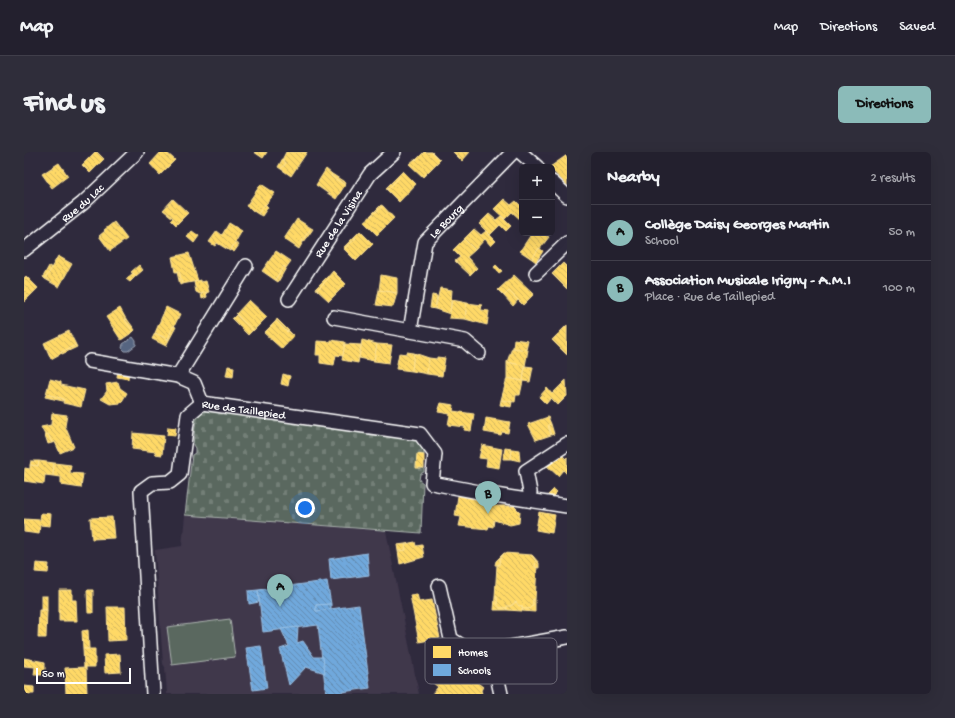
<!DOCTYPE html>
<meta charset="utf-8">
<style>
:root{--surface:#23202e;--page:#2f2d3a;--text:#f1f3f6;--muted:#a3a3aa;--line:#403e4a;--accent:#8bbbb9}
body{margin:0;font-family:"Gochi Hand",sans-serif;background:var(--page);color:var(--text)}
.controls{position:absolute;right:12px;top:12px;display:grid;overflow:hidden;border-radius:6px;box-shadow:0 4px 16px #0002}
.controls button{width:36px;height:36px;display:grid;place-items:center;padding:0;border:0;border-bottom:1px solid var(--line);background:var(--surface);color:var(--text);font:20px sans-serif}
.scale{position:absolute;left:12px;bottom:10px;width:95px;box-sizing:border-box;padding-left:4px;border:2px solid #fff;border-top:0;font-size:11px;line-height:14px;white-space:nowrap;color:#fff;-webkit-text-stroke:3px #2f2a3d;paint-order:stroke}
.you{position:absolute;left:281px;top:356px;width:14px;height:14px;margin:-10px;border:3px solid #fff;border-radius:50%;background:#1a73e8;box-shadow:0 0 0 6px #1a73e833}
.badge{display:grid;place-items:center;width:26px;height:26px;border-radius:50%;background:var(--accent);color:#111;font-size:13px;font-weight:700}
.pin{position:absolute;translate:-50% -33px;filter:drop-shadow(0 1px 2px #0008)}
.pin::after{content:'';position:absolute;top:21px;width:14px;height:12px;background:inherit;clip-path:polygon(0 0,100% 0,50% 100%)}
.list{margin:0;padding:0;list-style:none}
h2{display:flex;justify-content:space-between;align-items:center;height:52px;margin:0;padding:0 16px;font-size:17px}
h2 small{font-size:13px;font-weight:400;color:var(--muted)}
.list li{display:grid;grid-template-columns:26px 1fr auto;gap:12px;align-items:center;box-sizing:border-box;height:56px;padding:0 16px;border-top:1px solid var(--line)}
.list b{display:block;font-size:15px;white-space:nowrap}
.list p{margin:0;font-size:13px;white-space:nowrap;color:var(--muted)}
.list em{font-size:13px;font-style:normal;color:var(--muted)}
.map{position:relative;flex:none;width:543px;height:542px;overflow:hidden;border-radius:6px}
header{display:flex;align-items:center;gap:24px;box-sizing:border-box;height:56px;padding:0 20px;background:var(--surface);border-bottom:1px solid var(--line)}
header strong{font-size:19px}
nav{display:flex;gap:22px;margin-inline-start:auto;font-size:14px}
.intro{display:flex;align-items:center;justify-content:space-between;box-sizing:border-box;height:96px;padding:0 24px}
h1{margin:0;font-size:28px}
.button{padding:10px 18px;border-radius:6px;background:var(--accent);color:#111;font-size:14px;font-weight:700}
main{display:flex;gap:24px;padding:0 24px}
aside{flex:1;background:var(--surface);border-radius:6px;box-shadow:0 4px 16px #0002}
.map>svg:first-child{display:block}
.built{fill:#40374c}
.cemetery{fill:url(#cemetery-stones);stroke:#acb4af}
.pitch{fill:#5a685f;stroke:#acb4af}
.water{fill:url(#water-ripples);stroke:#9aa3b3}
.homes{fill:url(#homes-back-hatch);stroke:#ffe494}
.schools{fill:url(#schools-back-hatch);stroke:#9ac2e6}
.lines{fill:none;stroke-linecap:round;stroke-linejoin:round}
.minor-casing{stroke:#fff;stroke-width:16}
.minor{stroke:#2f2a3d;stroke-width:13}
.labels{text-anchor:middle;stroke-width:4;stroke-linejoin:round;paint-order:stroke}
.street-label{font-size:12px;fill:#fff;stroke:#2f2a3d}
.key{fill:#2f2a3d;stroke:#6d6a77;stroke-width:1}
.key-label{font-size:11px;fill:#fff}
</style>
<header>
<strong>Map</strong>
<nav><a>Map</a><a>Directions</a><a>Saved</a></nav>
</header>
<div class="intro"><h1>Find us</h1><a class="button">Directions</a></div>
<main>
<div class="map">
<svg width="543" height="542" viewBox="0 0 543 542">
<defs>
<pattern id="cemetery-stones" width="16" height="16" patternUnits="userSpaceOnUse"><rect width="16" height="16" fill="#5a685f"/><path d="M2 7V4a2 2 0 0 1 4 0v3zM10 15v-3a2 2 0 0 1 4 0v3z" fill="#737f77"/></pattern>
<pattern id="water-ripples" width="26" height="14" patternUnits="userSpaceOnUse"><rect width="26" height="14" fill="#576581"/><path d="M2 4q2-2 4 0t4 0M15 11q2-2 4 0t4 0" fill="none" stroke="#707c94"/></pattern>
<pattern id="homes-back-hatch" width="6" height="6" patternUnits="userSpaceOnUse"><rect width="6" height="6" fill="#ffd966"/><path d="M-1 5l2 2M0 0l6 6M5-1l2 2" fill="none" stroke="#d2b660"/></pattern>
<pattern id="schools-back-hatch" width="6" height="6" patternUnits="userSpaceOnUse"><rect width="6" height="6" fill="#6fa8dc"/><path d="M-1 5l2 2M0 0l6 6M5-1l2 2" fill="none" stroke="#648cb1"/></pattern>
</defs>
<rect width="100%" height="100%" fill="#2f2a3d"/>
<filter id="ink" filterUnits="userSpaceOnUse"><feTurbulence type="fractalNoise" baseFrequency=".025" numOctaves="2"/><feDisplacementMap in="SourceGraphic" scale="8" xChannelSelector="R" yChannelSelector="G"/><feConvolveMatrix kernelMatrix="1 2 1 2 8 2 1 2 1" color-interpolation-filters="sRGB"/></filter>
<g filter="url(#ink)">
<polygon class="built" points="161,363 362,379 395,542 143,542 141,515 139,512 131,398 158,394"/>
<polygon class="cemetery" points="181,258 394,287 400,294 400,303 393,303 392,315 400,316 400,320 396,322 395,328 399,331 397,381 161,363 168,303 171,301 171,296 169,293 172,265"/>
<polygon class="pitch" points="206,467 211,505 148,513 143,475"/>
<polygon class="water" points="109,185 112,189 112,193 104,199 101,199 98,196 99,192"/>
<g class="homes">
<polygon points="71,0 73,0 80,7 66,21 58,13"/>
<polygon points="137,0 142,0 151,8 136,23 126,12"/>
<polygon points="230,0 243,0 239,6"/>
<polygon points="262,0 283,0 267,24 257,17 262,11 258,8"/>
<polygon points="400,0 408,0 416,8 399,25 385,12 391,7 392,8"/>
<polygon points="429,0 446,0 438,9"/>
<polygon points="543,3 543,34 528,18 528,15 526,15"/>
<polygon points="258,8 262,11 257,17 254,15"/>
<polygon points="35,11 44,24 28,36 18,22"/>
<polygon points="302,17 308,22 307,24 321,33 312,47 292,33"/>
<polygon points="379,19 392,32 375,50 363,38 375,26 373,25"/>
<polygon points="308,22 322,31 321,33 307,24"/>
<polygon points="373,25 375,26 363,38 362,36"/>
<polygon points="237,32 251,41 234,62 222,54"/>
<polygon points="149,47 164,61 152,73 147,68 149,66 139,58"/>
<polygon points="480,47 487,53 492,49 498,55 498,69 488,60 481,67 470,57"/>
<polygon points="241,52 244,55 238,64 234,62"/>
<polygon points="357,53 359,54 347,66 346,64"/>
<polygon points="359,54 370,66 353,83 340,70"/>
<polygon points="465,62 472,68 477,64 487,74 482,79 476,73 466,83 455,72"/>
<polygon points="273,67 287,76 275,97 260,87"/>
<polygon points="90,70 103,87 86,99 75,84 81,79 80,78"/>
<polygon points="205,71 218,79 206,99 193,91 191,94 185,90 193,79 198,83"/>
<polygon points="287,76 289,77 280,90 278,89"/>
<polygon points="450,77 457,83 462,79 472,89 467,94 461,87 451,98 440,87"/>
<polygon points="168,79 175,84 170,91 163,85"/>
<polygon points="336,79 349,92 332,109 320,97 332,86 330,85"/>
<polygon points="508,81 518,81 525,85 508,107 496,99"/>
<polygon points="330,85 332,86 320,97 319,96"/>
<polygon points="440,87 451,98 443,105 453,116 446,123 431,109 436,105 429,98"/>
<polygon points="211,91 215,93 210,100 207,98"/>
<polygon points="515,96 519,99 512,110 508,107"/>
<polygon points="252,99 267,109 262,116 260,114 251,128 238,119"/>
<polygon points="165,101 174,129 158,132 155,119 151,120 148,105"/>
<polygon points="34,104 48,112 35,135 21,127"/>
<polygon points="539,111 543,115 543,137 528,122"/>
<polygon points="115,113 119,118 112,124 107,120"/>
<polygon points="472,113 478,119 475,121 470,115"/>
<polygon points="25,114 28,116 21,127 19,125"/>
<polygon points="260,114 262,116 254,130 251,128"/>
<polygon points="155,119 158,132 156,133 153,120"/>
<polygon points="309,119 322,132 305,149 293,138"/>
<polygon points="109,121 112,124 106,130 102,127"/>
<polygon points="357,123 373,126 373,141 355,138"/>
<polygon points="490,123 510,142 499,153 485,139 480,144 474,138"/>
<polygon points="2,124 14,136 0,150 0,126"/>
<polygon points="304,124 306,125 293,138 292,136"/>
<polygon points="177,128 177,130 182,129 185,140 176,142 172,140 170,130"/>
<polygon points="416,136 428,138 426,162 411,157"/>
<polygon points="355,138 373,141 369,155 352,153"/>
<polygon points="485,139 494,148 489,154 480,144"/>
<polygon points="182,140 183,145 178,147 177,142"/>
<polygon points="408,143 413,144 411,157 406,156"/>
<polygon points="225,148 243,165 229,179 212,162"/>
<polygon points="428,148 443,151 441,167 425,166"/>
<polygon points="443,151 458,153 457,158 465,159 463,173 441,167"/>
<polygon points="142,155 156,162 144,187 131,181"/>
<polygon points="96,156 109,180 97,188 82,165"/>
<polygon points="212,163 229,178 224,183 208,167"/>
<polygon points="103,167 111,178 109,180 101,168"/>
<polygon points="253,167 265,179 263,180 252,169"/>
<polygon points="252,169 263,180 265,179 270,184 258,197 240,181"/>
<polygon points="543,173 543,203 528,188"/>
<polygon points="149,174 152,175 145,188 144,187"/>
<polygon points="45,179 52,193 27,207 20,191"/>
<polygon points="131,181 145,188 142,194 128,187"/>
<polygon points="490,187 504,189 502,198 489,196"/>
<polygon points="307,188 321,190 319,204 312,203 310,213 296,211 296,203 292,203 293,189 307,190"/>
<polygon points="338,188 353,192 350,209 335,206"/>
<polygon points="321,192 337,193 334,211 318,208"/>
<polygon points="353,192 368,193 365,211 350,209"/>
<polygon points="52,193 53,195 38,202 37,200"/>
<polygon points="488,196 504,198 501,214 483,210"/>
<polygon points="383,200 390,201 388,219 372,217 375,201 383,202"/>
<polygon points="390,201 405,206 403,222 388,219"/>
<polygon points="413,205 421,206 418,224 403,222 405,206 413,207"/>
<polygon points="483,210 501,214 499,229 483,226"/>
<polygon points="204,214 210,215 209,225 202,224"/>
<polygon points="501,214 509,215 506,230 499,229"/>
<polygon points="94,217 105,219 104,227 93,225"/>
<polygon points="259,222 266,224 264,234 257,232"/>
<polygon points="483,226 499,229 496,243 492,243 491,250 477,248"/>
<polygon points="26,227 37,230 37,233 61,238 57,255 39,251 40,247 22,242"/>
<polygon points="542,228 543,244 534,253 527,246 522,252 515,245 523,236 528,242"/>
<polygon points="94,230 96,236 103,241 97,251 86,252 77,247 83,239 82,232"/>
<polygon points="22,242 40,247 39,249 21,245"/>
<polygon points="477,248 488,250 487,255 476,253"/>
<polygon points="417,251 430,253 429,259 450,262 447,279 440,278 441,275 424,273 426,262 414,260"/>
<polygon points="28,261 43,263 41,274 50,295 36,301 31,290 28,291 24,282 21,283 17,275 27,273"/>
<polygon points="524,265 527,272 524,273 527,283 512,288 504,272"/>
<polygon points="462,266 486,270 484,281 478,280 477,283 460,280"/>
<polygon points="527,272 530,282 527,283 524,273"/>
<polygon points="144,275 152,276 151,284 143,283"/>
<polygon points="109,281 140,284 138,303 131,302 132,300 108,297"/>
<polygon points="24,282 28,291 24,292 21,283"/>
<polygon points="458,293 478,297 475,316 462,314 463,307 455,306"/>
<polygon points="481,296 488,297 487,307 479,307"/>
<polygon points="488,297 495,298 496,309 487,307"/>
<polygon points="393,302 400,303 400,316 392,316"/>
<polygon points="538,303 542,307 543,305 543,322 539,318 534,324 522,313"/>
<polygon points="7,309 15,309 14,314 6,313"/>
<polygon points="15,309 30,311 29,324 21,323 20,332 0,329 1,316 6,317 6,313 14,314"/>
<polygon points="30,311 47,313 46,321 59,322 57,336 37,333 37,325 29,324"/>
<polygon points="530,337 533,340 527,346 522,345"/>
<polygon points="434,344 470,350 469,354 490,354 496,360 495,371 486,373 470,368 469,375 465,374 464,377 435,374 437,365 431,364"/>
<polygon points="515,360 531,363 528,381 512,378"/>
<polygon points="17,361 27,362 26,374 16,373 15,382 0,380 0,367 16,368"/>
<polygon points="88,365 90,386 68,387 66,366"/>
<polygon points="391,390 392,394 398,393 400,405 376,412 374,399 382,398 381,392"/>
<polygon points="381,392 382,398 374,399 373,393"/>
<polygon points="480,401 476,407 475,413 471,413 472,409"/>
<polygon points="480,401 508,403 512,409 511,415 513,415 511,448 509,447 509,453 505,457 498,457 498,454 495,454 492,450 483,456 476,456 473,452 473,445 471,445 473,413 475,413 476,407"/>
<polygon points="508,403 515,411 515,416 511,415 512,409"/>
<polygon points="12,411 25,412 24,421 11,420"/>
<polygon points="35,438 48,438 48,448 52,448 53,469 35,469"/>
<polygon points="63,438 69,438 69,461 64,461"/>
<polygon points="393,442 395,450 408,448 416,486 395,490 386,443"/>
<rect x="17" y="444" width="6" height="14"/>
<polygon points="471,445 473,445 473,452 476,456 483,456 483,458 470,458"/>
<polygon points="509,447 511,448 511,460 498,459 498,457 505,457 509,453"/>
<polygon points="492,450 495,454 498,454 498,459 483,458 483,454 487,454"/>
<polygon points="83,455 101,455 102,488 84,489"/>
<polygon points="15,458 23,458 22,486 14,486"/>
<polygon points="64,478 65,497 59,497 58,479"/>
<polygon points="59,497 71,497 71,515 60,515"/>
<polygon points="96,502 97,520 81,521 80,503"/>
<polygon points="0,506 21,510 21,523 10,523 11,515 0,514"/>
<polygon points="62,515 63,542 42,542 41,516"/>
<polygon points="446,516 454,522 450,528 459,535 457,538 458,542 408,542 414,535 408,530 413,522 424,522 426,520 433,518 436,520"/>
<polygon points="0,534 10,535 10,542 0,542"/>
</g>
<g class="schools">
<polygon points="343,401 345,423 307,428 305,407"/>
<polygon points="303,429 307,452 292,453 292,459 335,453 346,536 318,540 318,542 302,542 294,473 239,480 234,438"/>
<polygon points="234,438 235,450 225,452 224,439"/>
<polygon points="307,452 307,457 292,459 292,453"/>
<polygon points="274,475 273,491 279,489 290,505 299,505 301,521 282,515 265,533 256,497 265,494 257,477"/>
<polygon points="237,494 243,536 229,538 222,496"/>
</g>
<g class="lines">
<defs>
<g id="minor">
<polyline points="496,0 513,15"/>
<polyline points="528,30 543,44"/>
<path id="s1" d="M0,98L59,51L113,0"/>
<polyline points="512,121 543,91"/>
<path id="s2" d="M265,147L346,22L370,0"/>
<polyline points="310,165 441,189 455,201"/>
<path id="s3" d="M386,179L401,90L489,0"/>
<polyline points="66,209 154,224 170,231 178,251"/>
<polyline points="154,224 222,114"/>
<polyline points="505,348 506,340 502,319 543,292"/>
<polyline points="415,434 427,487 464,511 470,511"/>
<path id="s4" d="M129,542L117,339L128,331L146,330L156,322L164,263L178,251L396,282L411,302L408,331L471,343L543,354"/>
<polyline points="477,542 470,511 481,496 543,485"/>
</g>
</defs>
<use href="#minor" class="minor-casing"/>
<use href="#minor" class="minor"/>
</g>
</g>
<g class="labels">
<g class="street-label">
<text dy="4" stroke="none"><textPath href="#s1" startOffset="75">Rue du Lac</textPath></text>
<text dy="4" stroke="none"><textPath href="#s3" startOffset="120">Le Bourg</textPath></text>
<text dy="4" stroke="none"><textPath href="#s2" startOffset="90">Rue de la Visina</textPath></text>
<text dy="4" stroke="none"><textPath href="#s4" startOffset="368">Rue de Taillepied</textPath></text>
</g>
</g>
<rect x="401" y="486" width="132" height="46" rx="6" class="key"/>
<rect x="409" y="494" width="18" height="12" fill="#ffd966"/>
<rect x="409" y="512" width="18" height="12" fill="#6fa8dc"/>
<g class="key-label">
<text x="434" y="504">Homes</text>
<text x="434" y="522">Schools</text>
</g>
</svg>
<div class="controls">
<button>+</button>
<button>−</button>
</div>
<div class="scale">50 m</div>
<div class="you"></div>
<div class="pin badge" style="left:256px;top:455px">A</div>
<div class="pin badge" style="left:464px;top:362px">B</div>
</div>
<aside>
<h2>Nearby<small>2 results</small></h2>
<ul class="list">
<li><span class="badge">A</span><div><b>Collège Daisy Georges Martin</b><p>School</p></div><em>50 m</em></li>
<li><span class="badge">B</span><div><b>Association Musicale Irigny - A.M.I</b><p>Place · Rue de Taillepied</p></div><em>100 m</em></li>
</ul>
</aside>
</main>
